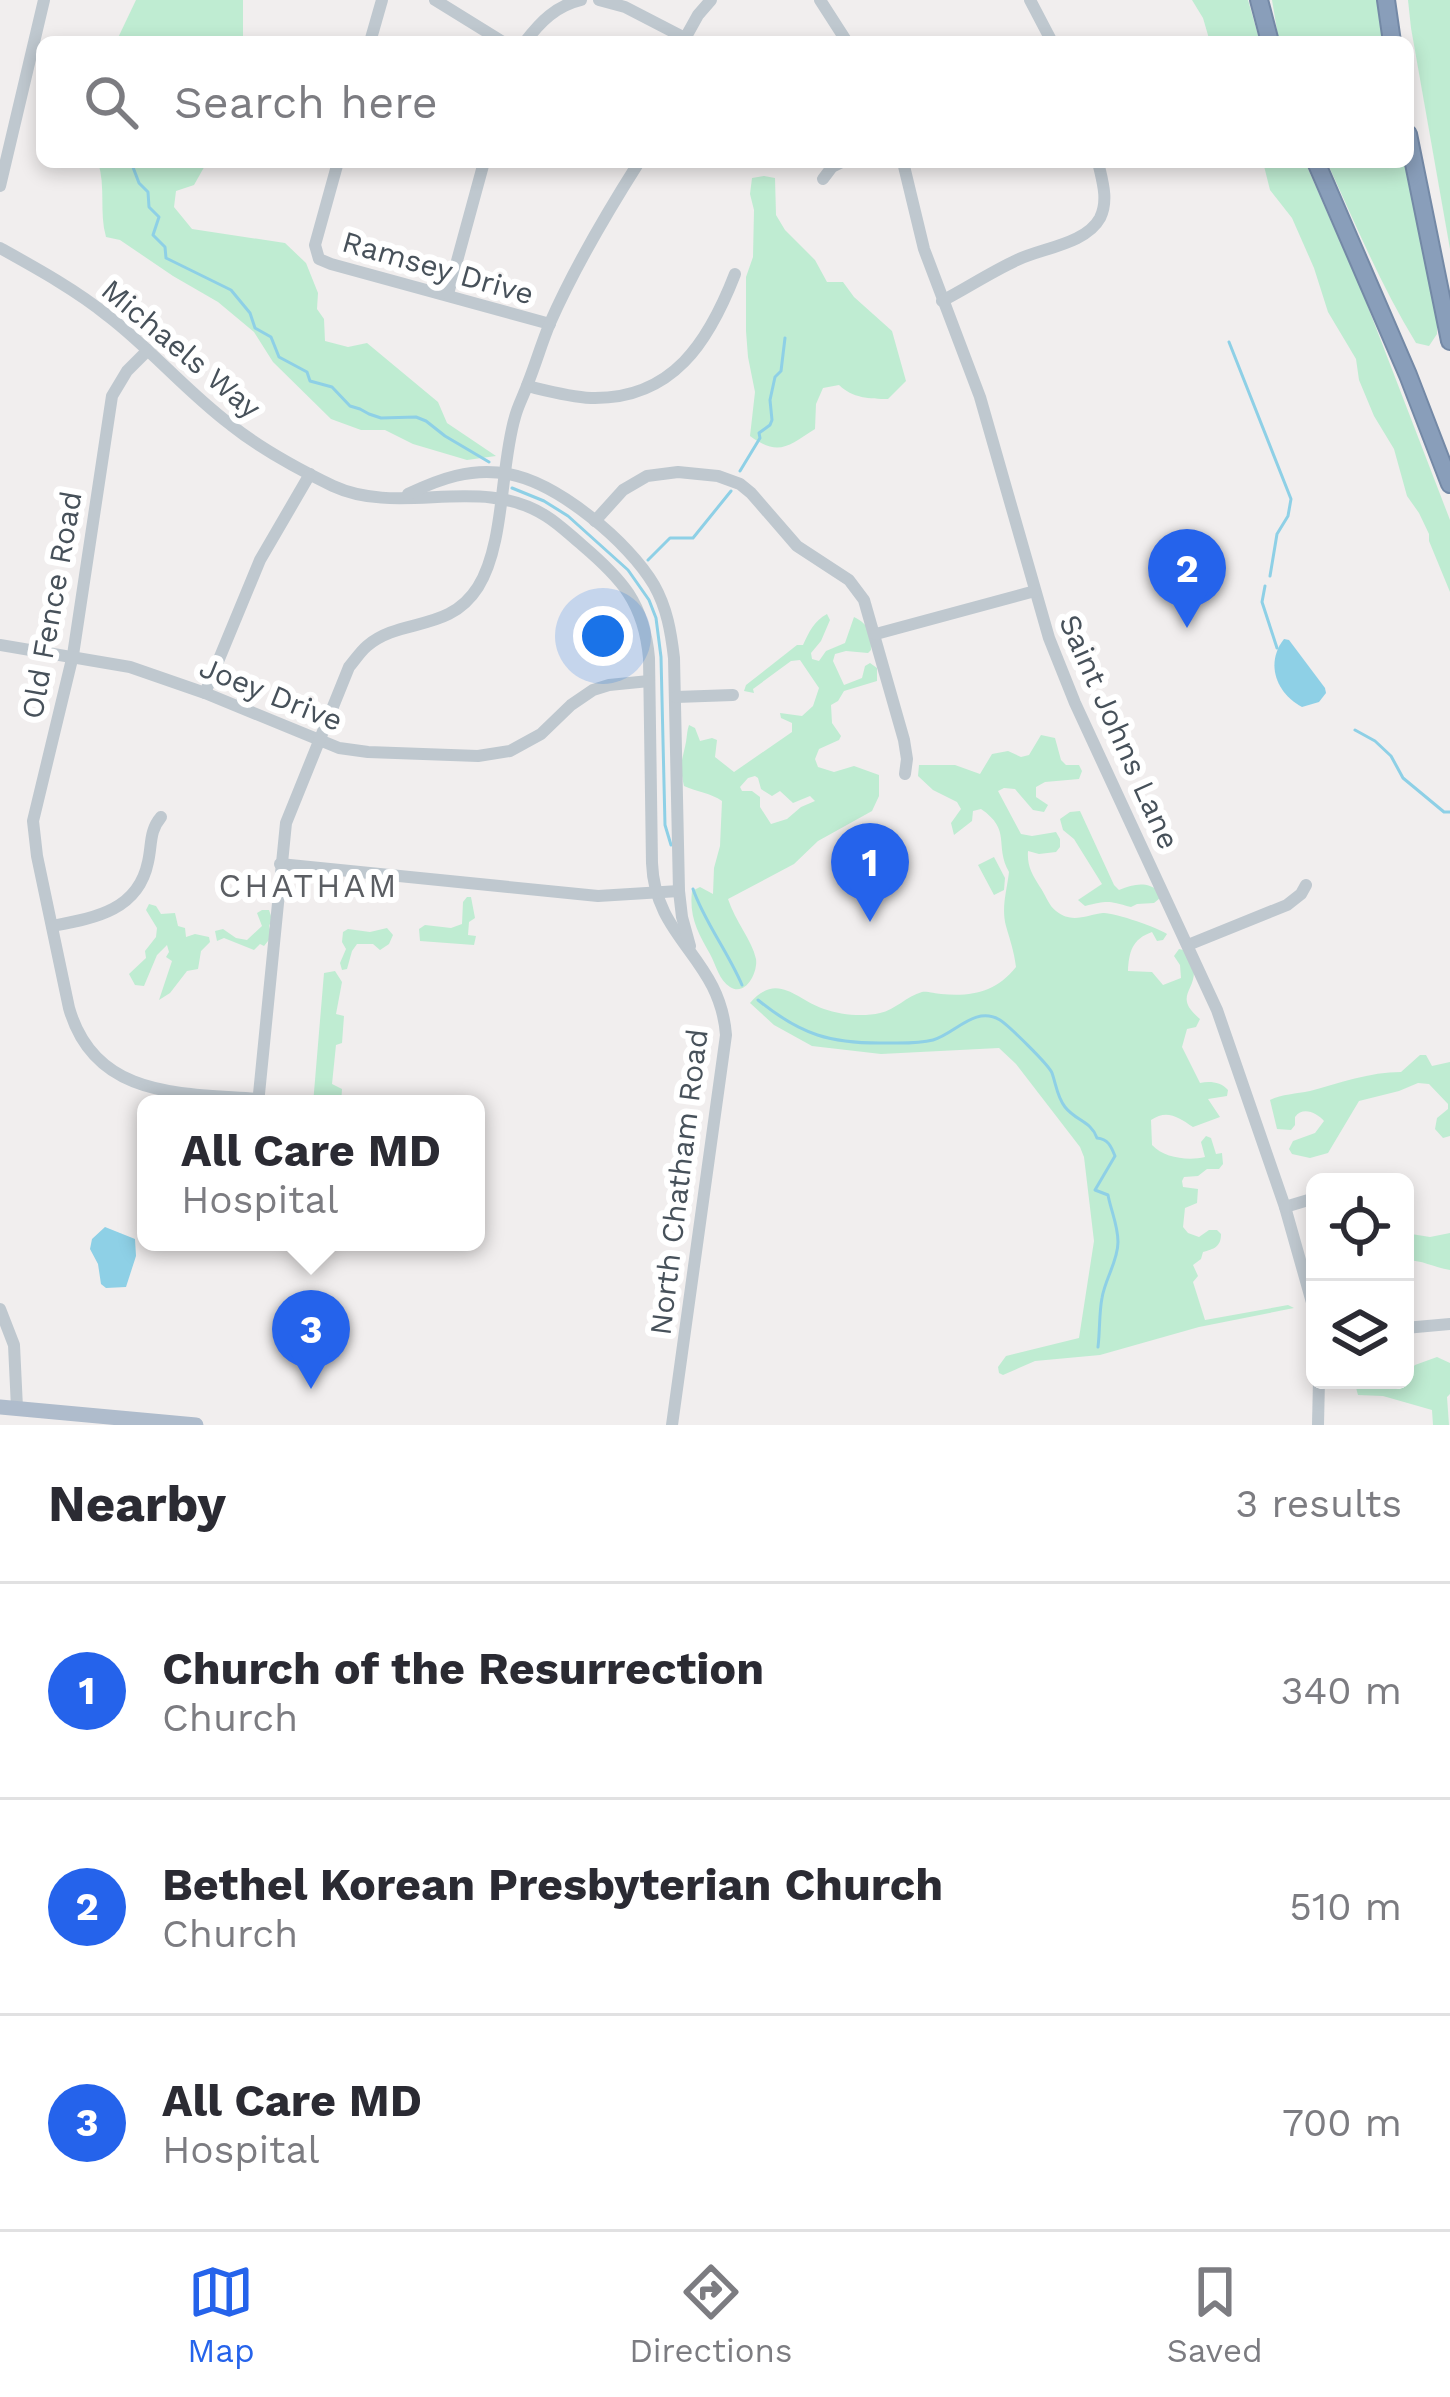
<!DOCTYPE html>
<style>
:root{--surface:#fff;--page:#f2f2f3;--text:#2b2b33;--muted:#7c7c81;--line:#e1e1e2;--accent:#2563eb}
body{margin:0;font-family:"Work Sans",sans-serif;background:var(--page);color:var(--text)}
.controls{position:absolute;right:36px;bottom:36px;display:grid;overflow:hidden;border-radius:18px;box-shadow:0 6px 18px #0003}
.controls button{width:108px;height:108px;display:grid;place-items:center;padding:0;border:0;border-bottom:3px solid var(--line);background:var(--surface);color:var(--text);font:60px sans-serif}
.you{position:absolute;left:603px;top:636px;width:42px;height:42px;margin:-30px;border:9px solid #fff;border-radius:50%;background:#1a73e8;box-shadow:0 0 0 18px #1a73e833}
.badge{display:grid;place-items:center;width:78px;height:78px;border-radius:50%;background:var(--accent);color:#fff;font-size:39px;font-weight:700}
.pin{position:absolute;translate:-50% -99px;filter:drop-shadow(0 3px 6px #0008)}
.pin::after{content:'';position:absolute;top:63px;width:42px;height:36px;background:inherit;clip-path:polygon(0 0,100% 0,50% 100%)}
.popup{position:absolute;left:137px;top:1095px;width:348px;height:156px;box-sizing:border-box;display:grid;place-content:center;border-radius:18px;background:var(--surface);filter:drop-shadow(0 3px 9px #0005);font-size:39px;white-space:nowrap;color:var(--muted)}
.popup b{font-size:45px;color:var(--text)}
.popup::after{content:'';position:absolute;left:50%;top:100%;margin-left:-24px;border:24px solid transparent;border-top-color:var(--surface)}
.list{margin:0;padding:0;list-style:none}
h2{display:flex;justify-content:space-between;align-items:center;height:156px;margin:0;padding:0 48px;font-size:51px}
h2 small{font-size:39px;font-weight:400;color:var(--muted)}
.list li{display:grid;grid-template-columns:78px 1fr auto;gap:36px;align-items:center;box-sizing:border-box;height:216px;padding:0 48px;border-top:3px solid var(--line)}
.list b{display:block;font-size:45px;white-space:nowrap}
.list p{margin:0;font-size:39px;white-space:nowrap;color:var(--muted)}
.list em{font-size:39px;font-style:normal;color:var(--muted)}
.icon{flex:none;width:66px;height:66px;fill:none;stroke:currentColor;stroke-width:2;stroke-linecap:round;stroke-linejoin:round}
.map{position:relative;flex:none;width:1450px;height:1425px;overflow:hidden}
.search{position:absolute;background:var(--surface);box-shadow:0 6px 18px #0003;left:36px;right:36px;top:36px;height:132px;display:flex;align-items:center;gap:30px;box-sizing:border-box;padding:0 42px;border-radius:18px;color:var(--muted);font-size:45px}
.sheet{height:804px;background:var(--surface)}
nav{display:flex;justify-content:space-around;align-items:center;box-sizing:border-box;height:168px;border-top:3px solid var(--line);background:var(--surface);font-size:33px;color:var(--muted)}
nav a{display:grid;justify-items:center;gap:6px}
nav .on{color:var(--accent)}
.map>svg:first-child{display:block}
.green{fill:#bfecd2;fill-rule:evenodd}
.water{fill:#8ed0e6}
.lines{fill:none;stroke-linecap:round;stroke-linejoin:round}
.stream{stroke:#8ed0e6;stroke-width:3}
.highway-casing{stroke:#7489a6;stroke-width:20}
.minor{stroke:#bfc8cf;stroke-width:12}
.major{stroke:#afbccc;stroke-width:15}
.highway{stroke:#899eba;stroke-width:16}
.labels{text-anchor:middle;stroke-width:12;stroke-linejoin:round;paint-order:stroke}
.street-label{font-size:30px;fill:#47515a;stroke:#fff}
.neighbourhood-label{font-size:33px;letter-spacing:3px;fill:#5b5e63;stroke:#fff}
</style>
<div class="map">
<svg width="1450" height="1425" viewBox="0 0 1450 1425">
<rect width="100%" height="100%" fill="#f1eeee"/>
<g class="green">
<polygon points="136,0 243,0 243,42 116,42"/>
<polygon points="1192,0 1248,0 1260,42 1210,42 1203,18"/>
<polygon points="1272,0 1378,0 1384,42 1279,42"/>
<polygon points="1408,0 1450,0 1450,249 1411,28"/>
<path d="M98,162H207L194,185L176,191L174,207L192,229L285,243L306,263L318,293L317,309L324,319L325,341L348,347L367,343L438,402L447,423L496,456L467,460L413,444L385,430H361L331,419L273,362L254,332L218,302L173,276L120,240L106,237C99,212 106,187 98,162Z"/>
<polygon points="1263,162 1305,162 1363,294 1450,520 1450,592 1429,541 1429,534 1419,513 1407,496 1394,449 1374,416 1359,380 1356,359 1328,312 1314,268 1292,218 1270,190"/>
<path d="M1327,162H1404L1437,315V334L1429,346L1416,343C1381,286 1355,223 1327,162Z"/>
<path d="M764,176L775,178L776,215L785,230L815,260L827,282H843L854,297L892,331L906,381L888,399C870,399 852,398 839,385L823,388L816,404L815,429C788,446 779,457 750,436L755,392L748,357L746,331V277L753,257L754,210L750,194L752,178Z"/>
<path d="M827,614L830,620L821,641L811,653L812,659L819,661L826,651L845,643L854,617C870,625 871,633 871,650L868,653L846,651L835,654L833,661L844,685L862,678L865,666L870,663L877,668V681L844,691L838,701L831,705L832,723L841,736L839,740L819,749L815,759L818,767L834,772L854,766L879,775V796L872,811L818,841L794,864L728,899C735,921 752,940 756,959C758,972 746,997 730,987C719,980 716,965 710,954C698,933 689,917 692,891L700,887L713,894L714,868L720,846L722,801C711,793 697,792 684,786C679,764 682,762 686,742C687,736 687,730 689,725L695,728L700,741L712,738L717,740L715,757L734,772L792,732V723L781,718L780,713L802,716L813,706L819,688L800,660L791,661L753,689L754,693L744,691L746,685L797,645H803C809,632 814,621 827,614ZM755,776L758,778L761,789L772,796L780,791L793,803L810,796L815,801L801,807L787,819L771,824L760,807V797L752,791H742L740,787L748,778Z"/>
<path d="M1041,735L1055,738L1061,760L1066,765H1079L1082,771L1079,779L1045,782L1036,787V797L1048,805L1044,812L1033,810L1015,789L1004,788L998,791L1021,834L1032,836L1056,832L1060,839V847L1056,852L1039,854L1028,851C1027,866 1032,874 1040,887C1045,894 1049,906 1056,911C1072,924 1086,915 1103,913C1113,912 1159,928 1167,934L1163,940L1157,941L1152,932C1132,939 1129,952 1128,971L1152,972L1163,985L1181,978L1180,965L1174,956L1179,949L1188,951C1189,954 1194,969 1194,972C1194,992 1174,997 1200,1019L1196,1027L1187,1029L1182,1047L1200,1083C1210,1081 1221,1082 1228,1090L1227,1096L1208,1099L1220,1117L1193,1127C1178,1117 1167,1109 1151,1120L1152,1145C1164,1158 1188,1161 1205,1157L1201,1142L1206,1136L1211,1138L1216,1154L1222,1153L1223,1164L1219,1169H1207L1198,1176L1184,1177L1182,1181L1183,1187L1198,1189L1197,1203L1185,1208L1183,1227L1188,1233L1199,1237L1209,1230H1217L1221,1234C1221,1247 1214,1249 1203,1252L1201,1259L1193,1265L1198,1276L1193,1282L1205,1320L1288,1305L1294,1308L1199,1327L1100,1355L1035,1361L1003,1375L999,1373L998,1367L1006,1356L1079,1338L1094,1241L1084,1157L1080,1147L1016,1064L999,1048L881,1054L812,1046L774,1025L750,1003C778,971 796,1000 824,1009C840,1015 864,1017 880,1013C895,1010 907,996 922,992C927,991 936,994 941,994C972,997 996,992 1016,967C1014,951 1010,940 1006,926C1001,908 1007,890 1009,872C994,845 1012,830 981,809L973,811L972,821L954,835L951,823L961,809L957,802L933,790L918,776L919,765H955L980,774L992,754L1008,751L1021,757L1029,755Z"/>
<path d="M1080,811L1114,885L1119,890C1134,884 1146,881 1159,891L1160,898L1154,903L1137,904L1131,907C1108,901 1109,900 1085,906L1078,900L1102,884L1074,839L1063,830L1060,819L1070,812Z"/>
<polygon points="994,857 1005,878 1004,890 994,895 978,865"/>
<polygon points="467,897 471,897 475,918 469,922 468,935 476,936 474,945 420,941 419,929 425,925 451,928 462,924 463,902"/>
<polygon points="149,904 156,906 161,914 175,913 178,926 185,928 186,937 195,934 209,937 210,942 201,951 198,969 187,971 170,993 159,1000 172,961 166,957 169,952 167,945 157,955 144,986 135,985 129,974 146,958 145,951 156,937 157,928 146,910"/>
<polygon points="262,910 269,910 272,919 269,926 272,936 264,946 260,944 254,950 224,938 217,941 215,931 223,929 236,938 247,940 262,926 257,913"/>
<polygon points="387,928 393,935 389,944 380,950 373,944 357,944 352,951 347,969 342,970 340,963 346,949 342,942 343,932 348,929 370,932"/>
<polygon points="335,971 342,982 336,1014 344,1016 342,1043 336,1045 332,1084 342,1089 341,1104 313,1104 324,973"/>
<path d="M1420,1055H1426L1432,1066L1450,1062V1136L1443,1138L1435,1129L1437,1118L1448,1109V1104L1429,1084L1418,1083L1399,1091L1359,1101L1328,1153L1310,1158L1292,1154L1289,1149L1293,1141L1315,1133L1324,1121C1317,1113 1303,1106 1295,1117V1125L1291,1130L1277,1129L1270,1100C1282,1094 1296,1094 1310,1091C1339,1083 1370,1072 1401,1072Z"/>
<path d="M1405,1233L1430,1237L1450,1233V1270C1433,1267 1422,1260 1405,1260Z"/>
<polygon points="1437,1357 1450,1363 1450,1394 1447,1397 1449,1425 1433,1425 1432,1410 1383,1396 1358,1395 1354,1380 1364,1380 1371,1385 1374,1380 1405,1380 1405,1375 1415,1365"/>
</g>
<g class="water">
<path d="M1284,639L1289,640L1325,688L1326,693L1319,702L1302,707C1276,693 1265,663 1284,639Z"/>
<polygon points="105,1227 135,1239 136,1256 126,1287 106,1288 101,1284 98,1264 90,1249 92,1239"/>
</g>
<g class="lines">
<g class="stream">
<polyline points="131,162 139,183 148,192 149,207 159,217 153,235 165,247 166,258 231,290 250,313 255,328 271,337 279,357 307,372 310,381 332,387 350,406 360,409 369,414 381,418 416,417 426,421 445,436 489,462"/>
<polyline points="1229,342 1291,499 1288,516 1277,534 1270,576"/>
<polyline points="740,471 760,438 759,433 770,425 772,420 770,400 775,377 781,371 785,338"/>
<polyline points="512,488 544,501 568,516 628,570 649,600 656,618 661,657 665,825 671,845"/>
<polyline points="648,560 670,538 693,538 731,491"/>
<polyline points="1265,586 1262,602 1277,648"/>
<polyline points="1355,730 1375,741 1391,756 1403,778 1444,812 1450,812"/>
<path d="M693,889C704,921 728,952 742,985"/>
<path d="M758,1000C801,1035 831,1044 886,1043C901,1043 918,1044 933,1040C955,1034 975,1005 1000,1020C1008,1025 1049,1065 1052,1073C1056,1084 1057,1097 1065,1107C1076,1121 1091,1121 1097,1138C1108,1139 1111,1146 1115,1156L1095,1190L1108,1195C1111,1211 1118,1225 1118,1242C1118,1261 1105,1279 1102,1298C1099,1313 1100,1331 1098,1347"/>
</g>
<defs>
<g id="highway">
<polyline points="1259,0 1270,42"/>
<polyline points="1386,0 1392,42"/>
<polyline points="1408,134 1450,341"/>
<polyline points="1316,162 1408,375 1450,484"/>
</g>
</defs>
<use href="#highway" class="highway-casing"/>
<g class="minor">
<polyline points="435,0 503,42"/>
<polyline points="599,0 625,7 685,38"/>
<polyline points="820,0 847,42"/>
<polyline points="1030,0 1052,42"/>
<polyline points="370,42 382,0"/>
<path d="M525,42C541,21 556,6 581,0"/>
<polyline points="683,42 698,15 711,0"/>
<polyline points="338,162 315,245 319,259 331,264 550,324"/>
<polyline points="903,162 924,249 980,397 1049,638 1075,703 1217,1010 1285,1207 1315,1313"/>
<polyline points="823,179 832,167 842,162"/>
<polyline points="0,186 44,0"/>
<path d="M0,248C36,268 76,290 108,316C151,349 187,392 231,425C261,449 298,469 333,486C400,517 481,474 546,516C559,524 570,535 582,545C622,579 644,603 649,658L652,863C655,940 720,957 726,1035L672,1425"/>
<polyline points="448,294 484,162"/>
<path d="M942,301C967,288 991,272 1017,260C1042,248 1086,244 1100,218C1109,200 1102,180 1098,162"/>
<path d="M148,350L127,371L112,396L73,655L33,821L37,856L69,1008C95,1099 182,1093 258,1099"/>
<path d="M527,386C548,391 570,397 591,398C673,400 709,341 735,274"/>
<path d="M408,494C439,479 472,467 508,474C558,483 629,542 654,585C667,608 671,632 674,658L679,891L682,917L690,946"/>
<polyline points="595,521 623,490 647,476 678,472 718,476 740,484 751,493 797,546 849,580 864,600 904,740 907,759 905,774"/>
<polyline points="876,634 1035,591"/>
<polyline points="0,645 130,667 205,693 339,748 368,752 478,756 510,751 541,734 571,705 593,690 609,685 649,681"/>
<polyline points="205,693 260,560 310,474"/>
<polyline points="676,697 733,695"/>
<polyline points="280,864 598,896 679,891"/>
<path d="M52,926C94,918 138,911 148,862C152,845 149,831 161,817"/>
<polyline points="1188,945 1287,905 1301,894 1306,885"/>
<path d="M258,1104L286,823L349,667C355,660 360,652 367,646C401,617 449,633 478,587C505,544 500,467 515,417C518,405 524,395 528,383C536,363 542,342 550,323C575,266 606,214 639,162"/>
<polyline points="1285,1207 1315,1198"/>
<polyline points="0,1309 14,1345 17,1408"/>
<polyline points="1405,1328 1450,1324"/>
<polyline points="1318,1425 1319,1380"/>
</g>
<polyline class="major" points="0,1407 196,1425"/>
<use href="#highway" class="highway"/>
</g>
<g class="labels">
<g class="street-label">
<text transform="translate(438 268) rotate(16)" y="10">Ramsey Drive</text>
<text transform="translate(181 349) rotate(40)" y="10">Michaels Way</text>
<text transform="translate(52 605) rotate(-80)" y="10">Old Fence Road</text>
<text transform="translate(271 694) rotate(22)" y="10">Joey Drive</text>
<text transform="translate(1119 732) rotate(66)" y="10">Saint Johns Lane</text>
<text transform="translate(679 1182) rotate(-83)" y="10">North Chatham Road</text>
</g>
<g class="neighbourhood-label">
<text x="309" y="897">CHATHAM</text>
</g>
</g>
</svg>
<div class="controls">
<button><svg class="icon" aria-label="locate" viewBox="0 0 24 24"><circle cx="12" cy="12" r="6"/><path d="M12 2v4M12 18v4M2 12h4M18 12h4"/></svg></button>
<button><svg class="icon" aria-label="layers" viewBox="0 0 24 24"><path d="M12 4l9 5-9 5-9-5zM3 14l9 5 9-5"/></svg></button>
</div>
<div class="you"></div>
<div class="pin badge" style="left:870px;top:922px">1</div>
<div class="pin badge" style="left:1187px;top:628px">2</div>
<div class="pin badge" style="left:311px;top:1389px">3</div>
<div class="popup"><b>All Care MD</b>Hospital</div>
<div class="search"><svg class="icon" aria-label="search" viewBox="0 0 24 24"><circle cx="10" cy="10" r="6"/><path d="M15 15l6 6"/></svg>Search here</div>
</div>
<section class="sheet">
<h2>Nearby<small>3 results</small></h2>
<ul class="list">
<li><span class="badge">1</span><div><b>Church of the Resurrection</b><p>Church</p></div><em>340 m</em></li>
<li><span class="badge">2</span><div><b>Bethel Korean Presbyterian Church</b><p>Church</p></div><em>510 m</em></li>
<li><span class="badge">3</span><div><b>All Care MD</b><p>Hospital</p></div><em>700 m</em></li>
</ul>
</section>
<nav>
<a class="on"><svg class="icon" aria-label="map" viewBox="0 0 24 24"><path d="M3 6l6-2 6 2 6-2v14l-6 2-6-2-6 2zM9 4v14M15 6v14"/></svg>Map</a>
<a><svg class="icon" aria-label="directions" viewBox="0 0 24 24"><path d="M12 3l9 9-9 9-9-9zM9 14v-3h6M13 9l2 2-2 2"/></svg>Directions</a>
<a><svg class="icon" aria-label="saved" viewBox="0 0 24 24"><path d="M7 4h10v16l-5-4-5 4z"/></svg>Saved</a>
</nav>
